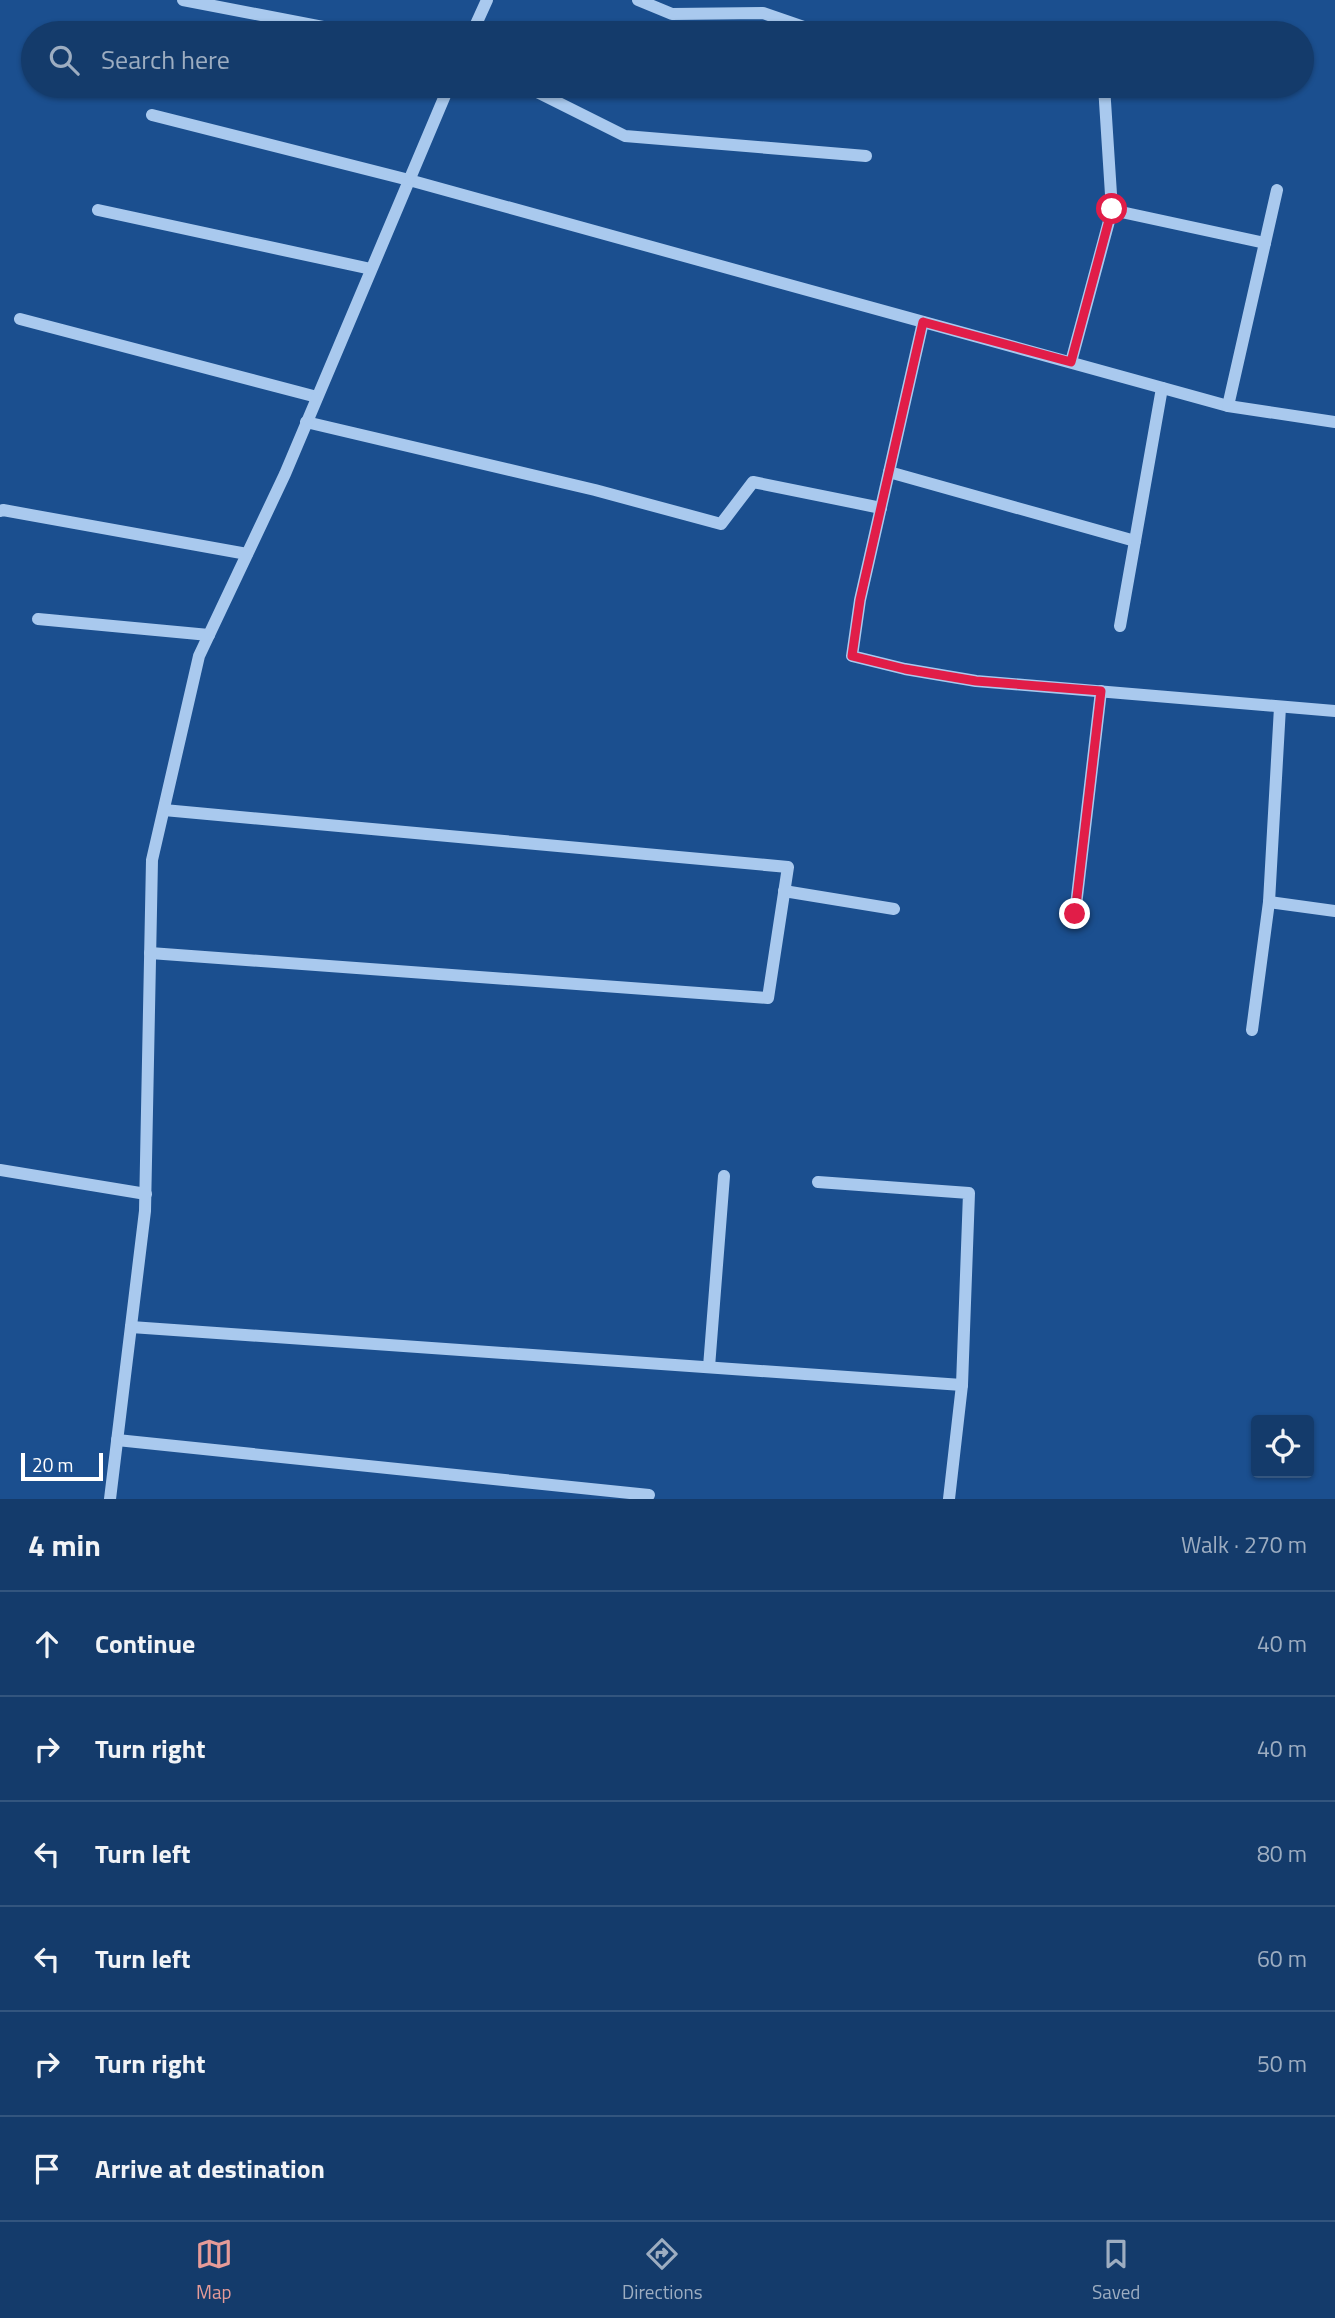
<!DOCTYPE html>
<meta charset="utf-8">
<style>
:root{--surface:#143b6b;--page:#1d4271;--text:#f1f3f6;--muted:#9dadc1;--line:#33557e;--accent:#e69b98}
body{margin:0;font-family:"Titillium Web",sans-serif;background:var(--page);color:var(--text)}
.controls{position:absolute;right:21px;bottom:21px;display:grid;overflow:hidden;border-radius:7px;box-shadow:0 2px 5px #0004}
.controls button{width:63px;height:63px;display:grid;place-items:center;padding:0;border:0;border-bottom:2px solid var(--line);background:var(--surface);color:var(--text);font:35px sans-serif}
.scale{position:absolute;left:21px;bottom:18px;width:82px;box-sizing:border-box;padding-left:7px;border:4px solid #fff;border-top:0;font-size:19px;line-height:24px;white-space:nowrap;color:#fff;-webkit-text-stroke:5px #1b4f8f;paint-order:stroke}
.stop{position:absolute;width:21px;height:21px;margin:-16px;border:5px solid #e11d48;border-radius:50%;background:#fff}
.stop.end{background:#e11d48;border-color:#fff;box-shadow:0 2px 7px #0008}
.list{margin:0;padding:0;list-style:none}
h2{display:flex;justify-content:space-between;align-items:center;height:91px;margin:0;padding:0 28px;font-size:30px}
h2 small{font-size:23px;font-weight:400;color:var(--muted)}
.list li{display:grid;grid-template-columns:46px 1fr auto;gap:21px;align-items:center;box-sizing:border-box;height:105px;padding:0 28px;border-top:2px solid var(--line)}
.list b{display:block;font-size:26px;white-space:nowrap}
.list em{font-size:23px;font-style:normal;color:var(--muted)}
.icon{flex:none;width:38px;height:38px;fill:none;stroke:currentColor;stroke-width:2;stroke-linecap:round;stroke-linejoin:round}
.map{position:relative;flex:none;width:1335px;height:1499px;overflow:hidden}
.search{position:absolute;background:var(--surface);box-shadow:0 2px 5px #0004;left:21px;right:21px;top:21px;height:77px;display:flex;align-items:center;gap:18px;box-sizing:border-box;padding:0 24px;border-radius:38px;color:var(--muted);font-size:26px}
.sheet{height:721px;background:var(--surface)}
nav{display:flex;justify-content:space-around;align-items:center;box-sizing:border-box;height:98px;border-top:2px solid var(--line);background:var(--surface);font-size:19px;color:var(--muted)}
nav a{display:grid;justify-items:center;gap:4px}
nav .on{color:var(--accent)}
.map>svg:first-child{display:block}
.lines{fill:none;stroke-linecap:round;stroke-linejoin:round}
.minor{stroke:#a9c9ee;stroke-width:12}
.route{stroke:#e11d48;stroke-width:9}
</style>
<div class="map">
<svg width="1335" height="1499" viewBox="0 0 1335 1499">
<rect width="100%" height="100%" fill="#1b4f8f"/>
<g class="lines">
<g class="minor">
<polyline points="183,0 354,33"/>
<polyline points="638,0 672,14 763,13 821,33"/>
<polyline points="472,33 487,0"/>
<polyline points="525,86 625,136 866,156"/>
<polyline points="1104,86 1112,210"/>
<polyline points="152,115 409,180 1228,406 1335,422"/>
<polyline points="98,210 371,269"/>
<polyline points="20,319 317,397"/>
<polyline points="923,322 860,600 852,656 905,669 976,681 1335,711"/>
<polyline points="1071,362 1112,210 1265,243"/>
<polyline points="1228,406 1277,190"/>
<polyline points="306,422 595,490 721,524 753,482 881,508"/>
<polyline points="889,472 1135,541"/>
<polyline points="0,511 3,510 247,554"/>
<polyline points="38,619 209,635"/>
<polyline points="1120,626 1162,388"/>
<polyline points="784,891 894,909"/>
<polyline points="1269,902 1335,911"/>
<polyline points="1075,914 1101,691"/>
<polyline points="150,953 768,998 788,867 164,810"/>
<polyline points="1252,1030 1269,902 1280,707"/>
<polyline points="0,1170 146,1194"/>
<polyline points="818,1182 969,1193 962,1385 949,1499"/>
<polyline points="131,1327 962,1385"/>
<polyline points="709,1367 724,1176"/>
<polyline points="117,1440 649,1495"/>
<polyline points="110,1499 145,1211 152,860 199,656 285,474 449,86"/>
</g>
</g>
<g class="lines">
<polyline class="route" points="1075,914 1101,691 976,681 905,669 852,656 860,600 923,322 1071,362 1112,209"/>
</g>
</svg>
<div class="controls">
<button><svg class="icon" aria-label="locate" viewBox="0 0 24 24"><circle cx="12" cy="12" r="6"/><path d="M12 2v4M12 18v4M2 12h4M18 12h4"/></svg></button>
</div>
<div class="scale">20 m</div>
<div class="stop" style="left:1112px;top:209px"></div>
<div class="stop end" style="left:1075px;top:914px"></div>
<div class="search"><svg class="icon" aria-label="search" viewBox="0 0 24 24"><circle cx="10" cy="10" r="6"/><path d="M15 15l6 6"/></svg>Search here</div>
</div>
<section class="sheet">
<h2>4 min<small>Walk · 270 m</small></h2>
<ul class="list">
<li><svg class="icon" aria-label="ahead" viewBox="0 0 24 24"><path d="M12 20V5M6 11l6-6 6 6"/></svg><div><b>Continue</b></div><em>40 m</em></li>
<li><svg class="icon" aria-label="right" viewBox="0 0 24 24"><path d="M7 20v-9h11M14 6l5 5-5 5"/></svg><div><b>Turn right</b></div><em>40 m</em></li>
<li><svg class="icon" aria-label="left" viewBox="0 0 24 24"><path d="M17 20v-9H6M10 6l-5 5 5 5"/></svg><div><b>Turn left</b></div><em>80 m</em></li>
<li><svg class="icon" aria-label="left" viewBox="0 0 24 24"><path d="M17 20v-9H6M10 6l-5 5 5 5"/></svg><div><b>Turn left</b></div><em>60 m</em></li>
<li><svg class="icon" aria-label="right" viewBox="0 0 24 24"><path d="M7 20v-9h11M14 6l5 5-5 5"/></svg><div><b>Turn right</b></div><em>50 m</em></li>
<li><svg class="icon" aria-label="arrive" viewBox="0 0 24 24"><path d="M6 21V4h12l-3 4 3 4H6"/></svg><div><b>Arrive at destination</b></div></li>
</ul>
</section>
<nav>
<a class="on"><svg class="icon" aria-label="map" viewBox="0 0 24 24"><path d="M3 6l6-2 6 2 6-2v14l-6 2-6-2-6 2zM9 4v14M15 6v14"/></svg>Map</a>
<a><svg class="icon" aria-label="directions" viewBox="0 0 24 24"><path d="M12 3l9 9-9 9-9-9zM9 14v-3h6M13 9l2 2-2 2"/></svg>Directions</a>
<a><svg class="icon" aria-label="saved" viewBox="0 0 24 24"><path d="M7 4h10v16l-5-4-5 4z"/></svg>Saved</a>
</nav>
